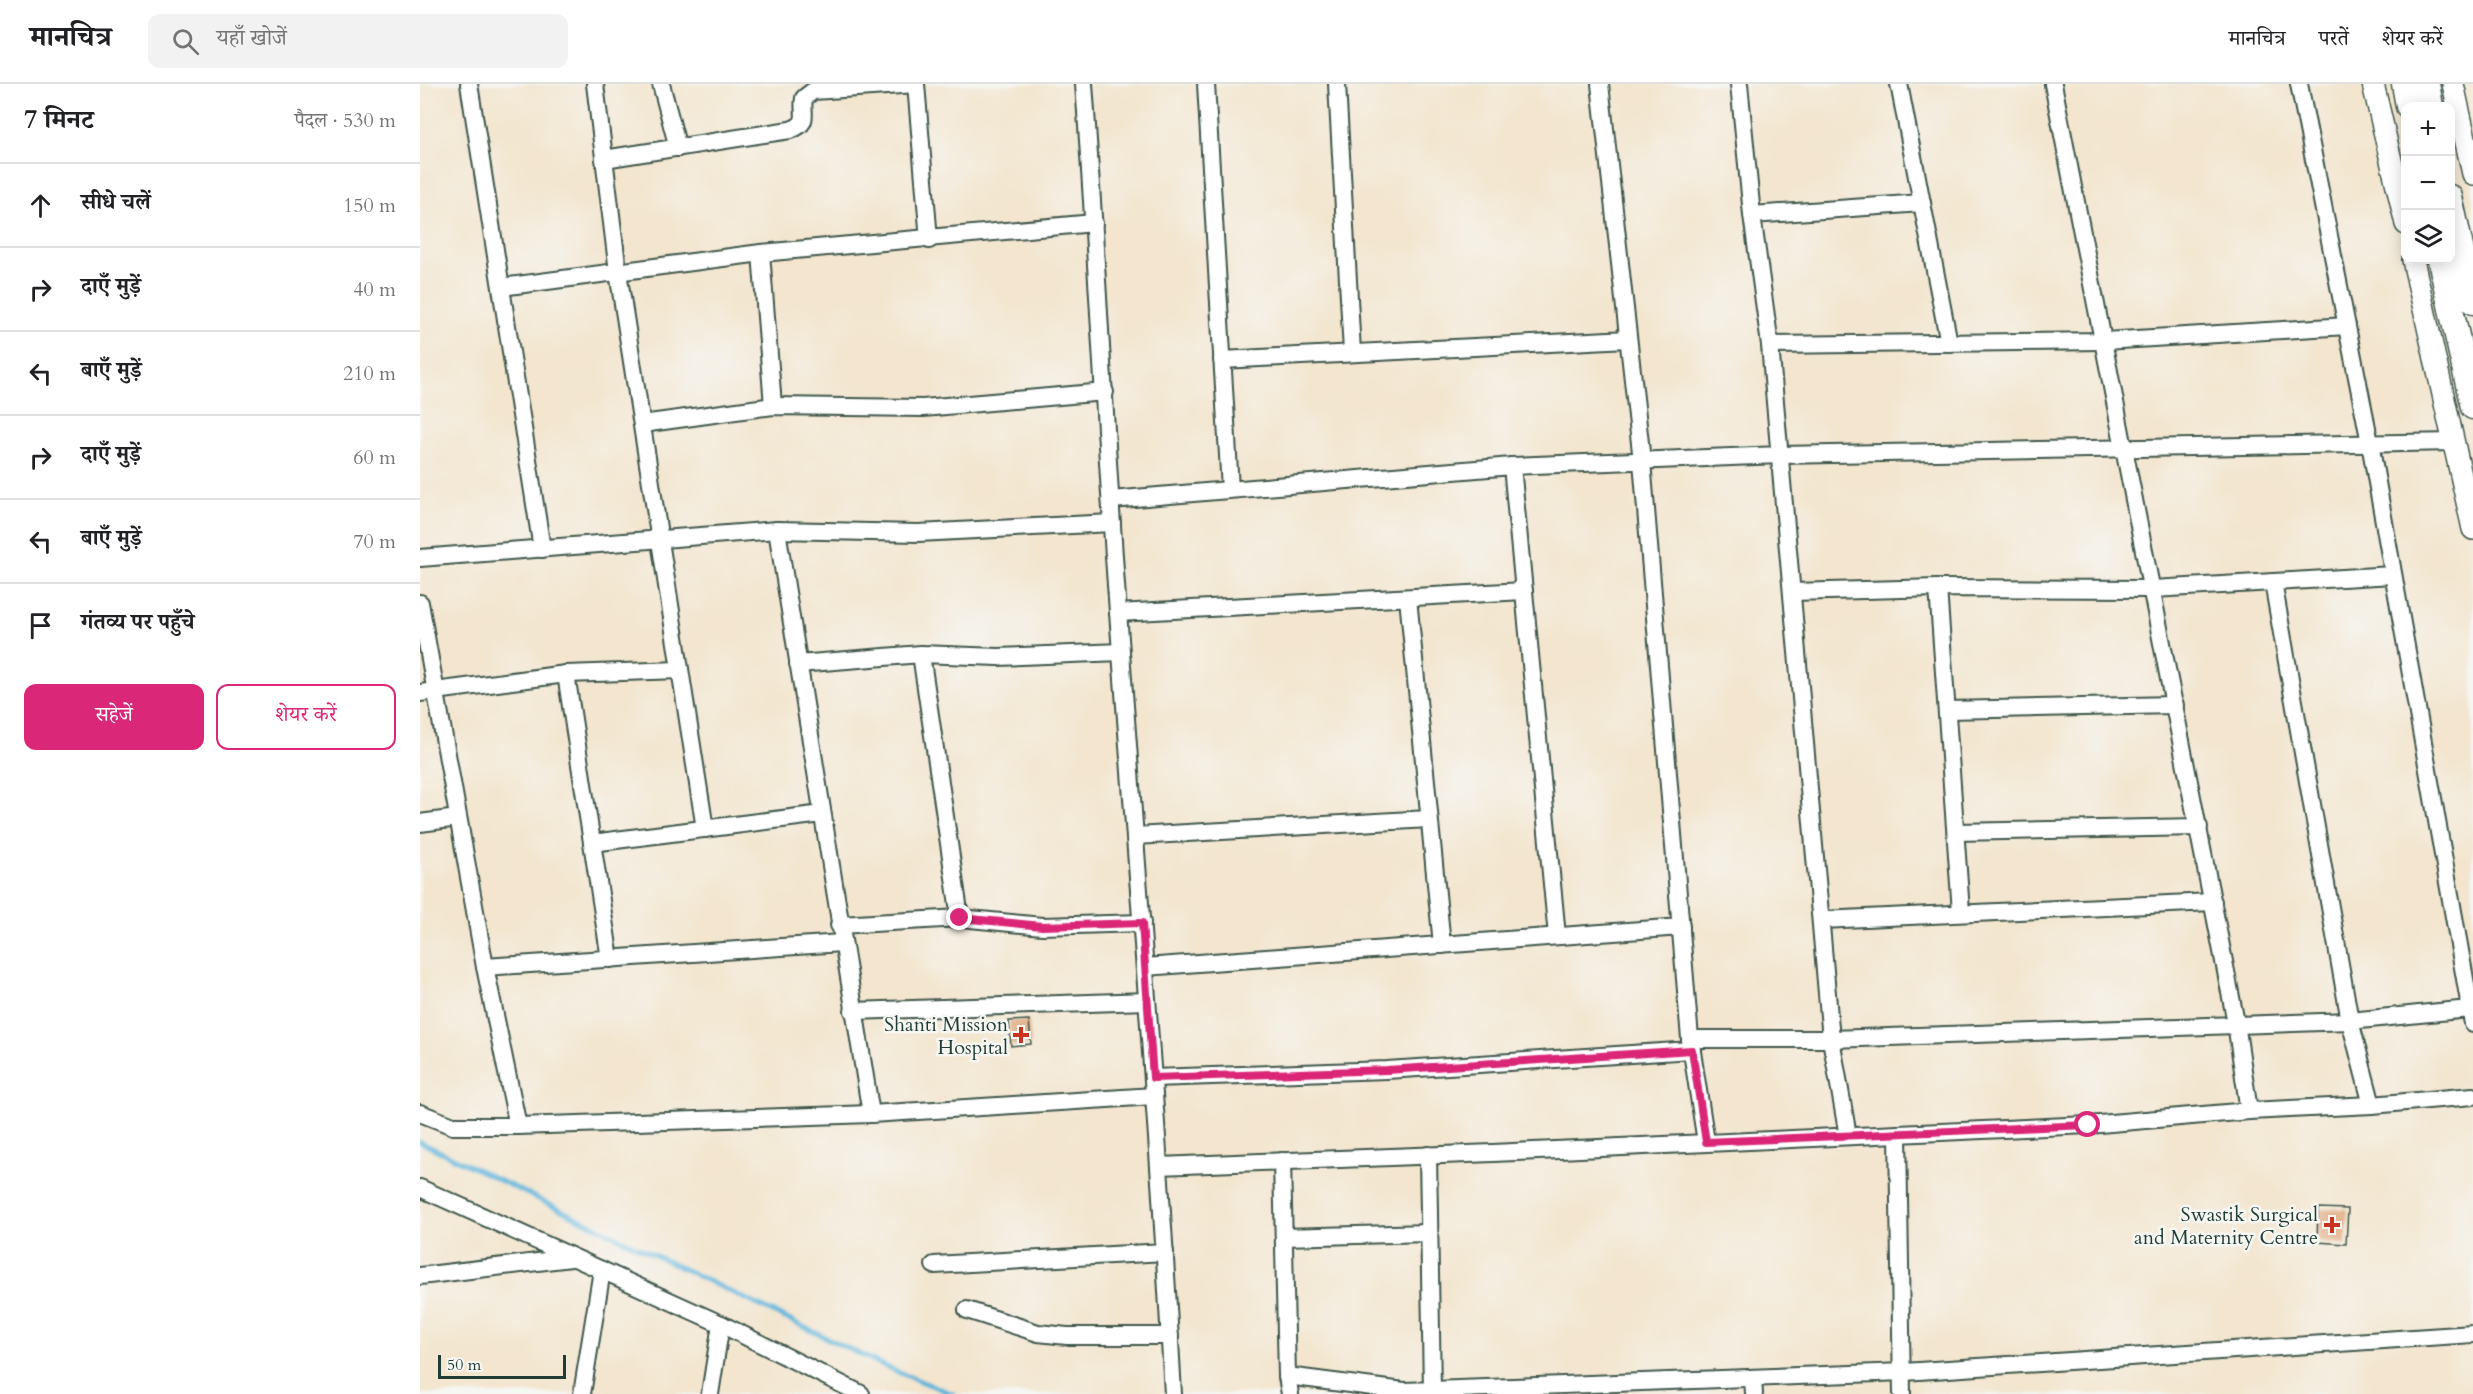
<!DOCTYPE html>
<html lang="hi">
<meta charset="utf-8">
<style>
:root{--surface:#fff;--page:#f2f2f2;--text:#202124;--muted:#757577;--line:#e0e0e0;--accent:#db2777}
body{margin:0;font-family:Cardo,"Noto Serif Devanagari",serif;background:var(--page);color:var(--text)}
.controls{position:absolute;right:18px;top:18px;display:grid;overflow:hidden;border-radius:12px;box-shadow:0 3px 15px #0003}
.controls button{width:54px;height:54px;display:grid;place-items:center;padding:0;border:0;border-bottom:2px solid var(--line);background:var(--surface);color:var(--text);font:30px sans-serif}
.scale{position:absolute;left:18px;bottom:15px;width:128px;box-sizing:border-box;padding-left:6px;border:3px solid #1f3d34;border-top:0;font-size:16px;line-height:21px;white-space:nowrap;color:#1f3d34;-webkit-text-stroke:4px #f6f6f2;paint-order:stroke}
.stop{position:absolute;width:18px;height:18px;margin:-14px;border:4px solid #db2777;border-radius:50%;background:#fff}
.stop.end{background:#db2777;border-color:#fff;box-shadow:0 2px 6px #0008}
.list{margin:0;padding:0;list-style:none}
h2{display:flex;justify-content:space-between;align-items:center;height:78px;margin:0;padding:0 24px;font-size:26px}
h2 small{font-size:20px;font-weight:400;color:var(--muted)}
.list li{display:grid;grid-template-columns:39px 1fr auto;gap:18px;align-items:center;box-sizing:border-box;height:84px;padding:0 24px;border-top:2px solid var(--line)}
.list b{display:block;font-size:22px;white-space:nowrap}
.list em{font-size:20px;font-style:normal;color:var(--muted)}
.actions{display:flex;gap:12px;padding:18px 24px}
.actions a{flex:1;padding:14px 0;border:2px solid var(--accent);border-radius:12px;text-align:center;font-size:21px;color:var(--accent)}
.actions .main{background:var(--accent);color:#fff}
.icon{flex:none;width:33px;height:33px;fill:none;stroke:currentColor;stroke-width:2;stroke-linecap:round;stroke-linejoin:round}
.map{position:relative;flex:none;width:2053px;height:1310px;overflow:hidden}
header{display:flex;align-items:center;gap:36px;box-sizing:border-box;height:84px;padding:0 30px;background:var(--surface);border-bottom:2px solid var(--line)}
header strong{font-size:28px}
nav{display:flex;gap:33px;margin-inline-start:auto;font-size:21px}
.search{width:420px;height:54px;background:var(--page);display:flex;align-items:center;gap:15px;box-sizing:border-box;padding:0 21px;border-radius:12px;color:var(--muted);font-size:22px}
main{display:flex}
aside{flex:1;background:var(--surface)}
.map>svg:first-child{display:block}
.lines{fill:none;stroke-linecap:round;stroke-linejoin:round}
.stream{stroke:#5db4da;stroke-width:5}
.building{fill:#dda06f}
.minor-casing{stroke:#3f564b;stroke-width:20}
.major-casing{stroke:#3f564b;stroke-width:24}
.highway-casing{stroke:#3f564b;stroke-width:27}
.minor{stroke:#fff;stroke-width:16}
.major{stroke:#fff;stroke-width:21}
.highway{stroke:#fff;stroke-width:24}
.route{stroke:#db2777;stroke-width:8}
.poi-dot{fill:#c8321e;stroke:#f6f6f2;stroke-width:2}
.labels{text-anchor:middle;stroke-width:5;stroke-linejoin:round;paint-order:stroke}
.poi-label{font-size:20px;fill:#1f3d34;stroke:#f6f6f2;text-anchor:end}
</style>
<header>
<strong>मानचित्र</strong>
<div class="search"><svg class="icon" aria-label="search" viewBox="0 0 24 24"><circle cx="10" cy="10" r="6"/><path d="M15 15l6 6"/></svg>यहाँ खोजें</div>
<nav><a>मानचित्र</a><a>परतें</a><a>शेयर करें</a></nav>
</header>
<main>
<aside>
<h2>7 मिनट<small>पैदल · 530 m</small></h2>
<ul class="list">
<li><svg class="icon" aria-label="ahead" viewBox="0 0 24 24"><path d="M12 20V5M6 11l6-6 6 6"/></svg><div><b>सीधे चलें</b></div><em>150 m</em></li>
<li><svg class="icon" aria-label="right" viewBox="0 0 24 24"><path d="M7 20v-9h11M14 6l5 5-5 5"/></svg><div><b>दाएँ मुड़ें</b></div><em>40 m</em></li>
<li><svg class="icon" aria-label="left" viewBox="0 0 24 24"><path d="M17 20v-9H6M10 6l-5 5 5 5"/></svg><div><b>बाएँ मुड़ें</b></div><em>210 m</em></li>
<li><svg class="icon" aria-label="right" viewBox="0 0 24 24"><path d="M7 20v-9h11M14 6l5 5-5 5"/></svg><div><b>दाएँ मुड़ें</b></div><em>60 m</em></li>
<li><svg class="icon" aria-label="left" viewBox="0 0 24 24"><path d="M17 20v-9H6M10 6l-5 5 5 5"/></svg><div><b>बाएँ मुड़ें</b></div><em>70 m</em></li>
<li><svg class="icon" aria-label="arrive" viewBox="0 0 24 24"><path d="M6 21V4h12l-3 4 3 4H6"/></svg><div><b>गंतव्य पर पहुँचे</b></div></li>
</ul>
<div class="actions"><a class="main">सहेजें</a><a>शेयर करें</a></div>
</aside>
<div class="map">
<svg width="2053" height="1310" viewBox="0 0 2053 1310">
<rect width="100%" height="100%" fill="#f6f6f2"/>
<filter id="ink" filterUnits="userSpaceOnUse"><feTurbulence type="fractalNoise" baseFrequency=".0167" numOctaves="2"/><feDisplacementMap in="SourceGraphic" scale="12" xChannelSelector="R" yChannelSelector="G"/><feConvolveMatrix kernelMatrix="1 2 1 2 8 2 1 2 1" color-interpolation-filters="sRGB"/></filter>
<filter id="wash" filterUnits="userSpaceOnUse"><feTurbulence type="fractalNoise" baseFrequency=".008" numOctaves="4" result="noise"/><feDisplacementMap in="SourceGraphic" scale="24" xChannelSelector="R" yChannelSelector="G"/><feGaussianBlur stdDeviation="1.35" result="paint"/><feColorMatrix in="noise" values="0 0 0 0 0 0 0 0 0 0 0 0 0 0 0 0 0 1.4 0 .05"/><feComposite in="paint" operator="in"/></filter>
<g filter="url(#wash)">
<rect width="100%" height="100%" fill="#f3e5ce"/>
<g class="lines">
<polyline class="stream" points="0,1058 475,1287 533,1310"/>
</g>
<g id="blocks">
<g class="building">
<polygon points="609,936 611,960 591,962 589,937"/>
<polygon points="1898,1124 1928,1125 1926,1160 1897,1158"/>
</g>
</g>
</g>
<g filter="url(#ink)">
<use href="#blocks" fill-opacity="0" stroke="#3f564b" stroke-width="1.5"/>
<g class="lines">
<defs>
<g id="minor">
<polyline points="49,0 122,465"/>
<polyline points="175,0 198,188 285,745"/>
<polyline points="241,0 258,64"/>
<polyline points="496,0 509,156"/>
<path d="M664,0C676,162 684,325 695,487C715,762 738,1035 753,1310"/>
<polyline points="786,0 810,405"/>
<polyline points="917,0 932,268"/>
<polyline points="1180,0 1222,377 1270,955 1286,1058"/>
<polyline points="1319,0 1332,131 1350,261 1411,955 1428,1052"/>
<polyline points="1479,0 1529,259"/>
<polyline points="1633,0 1816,939 1829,1027"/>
<polyline points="1879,0 1950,359 2053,940"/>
<path d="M184,75L370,46C391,39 381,30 384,14L393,7L496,0"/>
<polyline points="1332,131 1502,119"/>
<polyline points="341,169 353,322"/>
<polyline points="81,203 341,169 674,139"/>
<polyline points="1350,261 1684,257 1927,242"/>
<polyline points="802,276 1208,255"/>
<polyline points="222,340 353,322 503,324 685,308"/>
<polyline points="1092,382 1137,852"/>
<polyline points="691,416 1092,382 1360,371 2034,358"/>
<polyline points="357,446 451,1030"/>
<polyline points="0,474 357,446 498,449 692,439"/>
<polyline points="1853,498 1930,937 1952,1021"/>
<polyline points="1518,504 1541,828"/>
<polyline points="1372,508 1518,504 1733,505 1973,491"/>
<polyline points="988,514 1022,861"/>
<polyline points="0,519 65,883 98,1042"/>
<polyline points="698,529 1104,507"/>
<polyline points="501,570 540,834"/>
<polyline points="378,580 501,570 578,573 701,568"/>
<polyline points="146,590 190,875"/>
<polyline points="0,609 146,590 260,586"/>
<polyline points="1527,626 1755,621"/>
<polyline points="0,739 38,734"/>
<polyline points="1536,748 1779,743"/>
<polyline points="715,752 1009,735"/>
<polyline points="172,759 402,730"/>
<polyline points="1401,836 1793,818"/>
<polyline points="419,841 540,834 622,842 722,839"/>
<polyline points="65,883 422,859"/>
<polyline points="725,883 1261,843"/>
<polyline points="433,927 727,917"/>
<polyline points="1270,955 1411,955 1930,937 2049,925"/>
<polyline points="733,994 967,986 1272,966"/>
<polyline points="0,1029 33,1042 98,1042 451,1030 734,1012"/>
<polyline points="1478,1050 1482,1310"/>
<polyline points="862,1077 867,1292 984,1307 1012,1306 1008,1071"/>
<polyline points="739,1082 1073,1069 1668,1041 1829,1027 1952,1021 2053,1012"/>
<polyline points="0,1104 301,1240 441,1310"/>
<polyline points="864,1153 1009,1149"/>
<polyline points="514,1181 745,1168"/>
<polyline points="0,1192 151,1174"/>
<polyline points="547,1226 618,1249 647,1252 750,1252"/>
<polyline points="867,1292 870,1310"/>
<polyline points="1333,1294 1334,1310"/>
<polyline points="162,1310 182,1186"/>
<polyline points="290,1310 301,1240"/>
<polyline points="1012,1310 1012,1306 1484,1288 2053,1250"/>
</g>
<g id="major">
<polyline points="1953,0 1986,140"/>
<polyline points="2033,0 2053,90"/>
<polyline points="1993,176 2053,445"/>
</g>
<g id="highway">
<polyline points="1984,0 1988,22"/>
<polyline points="2007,0 2011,22"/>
<polyline points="2030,113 2053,218"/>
<polyline points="2020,176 2053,323"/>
</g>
</defs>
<use href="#minor" class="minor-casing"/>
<use href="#major" class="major-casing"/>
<use href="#highway" class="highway-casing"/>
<use href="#minor" class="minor"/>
<use href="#major" class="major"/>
<use href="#highway" class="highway"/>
</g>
</g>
<g class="lines" filter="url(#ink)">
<polyline class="route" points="540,834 622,842 722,839 733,994 967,986 1272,966 1286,1058 1668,1041"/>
</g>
<g class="poi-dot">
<path d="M598 942h6v6h6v6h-6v6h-6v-6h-6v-6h6z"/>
<path d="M1909 1132h6v6h6v6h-6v6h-6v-6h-6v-6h6z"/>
</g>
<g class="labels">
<g class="poi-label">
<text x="588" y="947">Shanti Mission<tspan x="588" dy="23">Hospital</tspan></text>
<text x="1898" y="1137">Swastik Surgical<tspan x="1898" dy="23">and Maternity Centre</tspan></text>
</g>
</g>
</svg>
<div class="controls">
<button>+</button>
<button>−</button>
<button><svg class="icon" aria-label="layers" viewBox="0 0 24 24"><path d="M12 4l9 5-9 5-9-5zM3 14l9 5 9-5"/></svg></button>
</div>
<div class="scale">50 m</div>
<div class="stop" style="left:1668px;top:1041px"></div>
<div class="stop end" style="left:540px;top:834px"></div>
</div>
</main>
